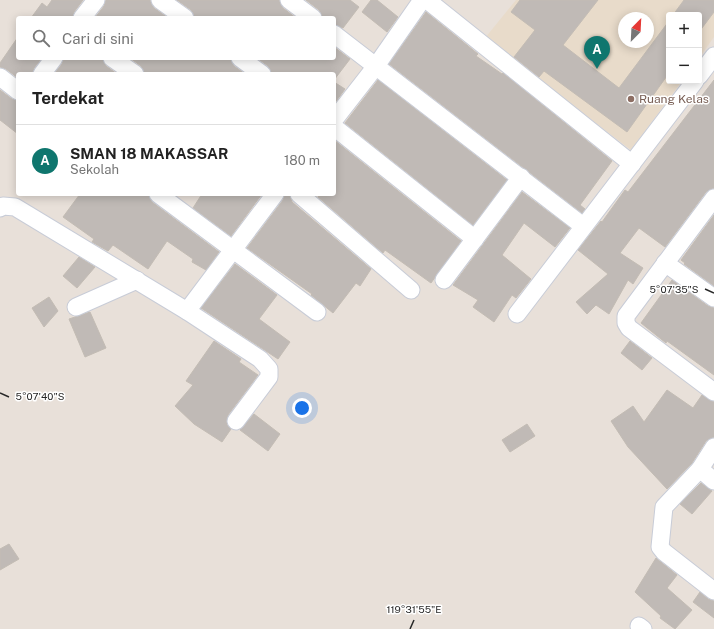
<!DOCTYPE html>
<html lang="id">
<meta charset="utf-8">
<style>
:root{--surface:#fff;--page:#f2f2f2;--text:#222;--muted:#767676;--line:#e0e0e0;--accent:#0f766e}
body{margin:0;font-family:"Public Sans",sans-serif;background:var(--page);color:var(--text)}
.controls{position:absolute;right:12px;top:12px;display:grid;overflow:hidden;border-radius:4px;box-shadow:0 2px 10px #0003}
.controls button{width:36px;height:36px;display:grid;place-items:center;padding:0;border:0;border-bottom:1px solid var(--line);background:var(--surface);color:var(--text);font:20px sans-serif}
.compass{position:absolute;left:618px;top:12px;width:36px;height:36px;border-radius:50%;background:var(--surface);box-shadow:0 2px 10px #0003;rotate:24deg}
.you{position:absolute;left:302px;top:408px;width:14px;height:14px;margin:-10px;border:3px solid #fff;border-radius:50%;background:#1a73e8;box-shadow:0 0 0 6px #1a73e833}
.badge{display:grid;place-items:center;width:26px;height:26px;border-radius:50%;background:var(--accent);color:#fff;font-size:13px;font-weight:700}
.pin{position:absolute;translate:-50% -33px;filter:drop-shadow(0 1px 2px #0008)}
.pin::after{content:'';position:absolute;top:21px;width:14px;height:12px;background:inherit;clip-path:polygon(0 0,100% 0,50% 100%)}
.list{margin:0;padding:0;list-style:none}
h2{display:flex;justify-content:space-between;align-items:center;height:52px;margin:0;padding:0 16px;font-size:17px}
h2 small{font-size:13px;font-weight:400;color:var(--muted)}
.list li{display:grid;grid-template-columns:26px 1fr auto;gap:12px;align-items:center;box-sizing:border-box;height:72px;padding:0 16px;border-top:1px solid var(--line)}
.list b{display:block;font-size:15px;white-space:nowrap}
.list p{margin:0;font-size:13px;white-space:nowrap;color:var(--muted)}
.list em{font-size:13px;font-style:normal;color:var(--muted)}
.icon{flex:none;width:22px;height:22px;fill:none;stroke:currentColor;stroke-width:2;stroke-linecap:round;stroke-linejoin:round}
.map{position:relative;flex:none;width:714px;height:629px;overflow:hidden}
.search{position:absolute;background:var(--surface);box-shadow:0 2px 10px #0003;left:16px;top:16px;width:320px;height:44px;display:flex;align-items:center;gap:10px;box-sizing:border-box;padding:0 14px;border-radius:4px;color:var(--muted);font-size:15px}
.panel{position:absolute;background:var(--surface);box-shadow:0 2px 10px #0003;left:16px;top:72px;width:320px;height:124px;border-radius:4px}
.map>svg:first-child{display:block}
.education{fill:#e8dbca;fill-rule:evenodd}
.building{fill:#c0bab6;stroke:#c3bcb4}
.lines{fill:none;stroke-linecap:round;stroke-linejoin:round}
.minor-casing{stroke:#c8ccd7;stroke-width:19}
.minor{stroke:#fff;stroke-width:17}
.ticks{fill:none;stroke:#272727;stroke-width:1.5}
.education-dot{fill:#8d6e63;stroke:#fff;stroke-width:1.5}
.labels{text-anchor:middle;stroke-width:3;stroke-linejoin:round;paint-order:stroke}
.education-label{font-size:12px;fill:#785e54;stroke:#fff;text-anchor:start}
.ticks-label{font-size:10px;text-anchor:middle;fill:#272727;stroke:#fff;stroke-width:3;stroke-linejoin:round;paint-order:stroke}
</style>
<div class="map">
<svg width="714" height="629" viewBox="0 0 714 629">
<rect width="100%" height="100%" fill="#e8e0d9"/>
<path class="education" d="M516,0H714V37L699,58V15H669V81H682L631,150L485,38ZM624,18H648V42H624Z"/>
<g class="building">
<polygon points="52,0 83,0 74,12 72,18 31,18 42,3 47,7"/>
<polygon points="106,0 150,0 154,8 168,18 95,18 104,6"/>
<polygon points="177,0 279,0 283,8 296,18 195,18 191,10"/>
<polygon points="306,0 350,0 359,7 343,28 334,24 334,18 323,18 319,10"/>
<polygon points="371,0 377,0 398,17 387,32 362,12"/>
<polygon points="520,0 598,0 563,45 619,88 669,21 669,73 627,132 544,71 539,77 514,57 535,30 511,12"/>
<polygon points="684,0 714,0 714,12 699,32 699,15 673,15"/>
<polygon points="426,12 478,54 476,56 502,74 503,73 612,161 580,205 585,209 582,213 389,64"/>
<polygon points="18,37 18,58 42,58 34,68 32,74 18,74 18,78 6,69 0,67 0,63"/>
<polygon points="334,47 350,59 334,80 334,74 272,74 268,66 257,58 334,58"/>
<polygon points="64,58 102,58 106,66 117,74 54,74 62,64"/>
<polygon points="130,58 230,58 234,66 245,74 145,74 141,66"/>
<polygon points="378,80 507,180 473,225 345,123"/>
<polygon points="714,80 714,188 706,192 665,247 639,228 620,253 643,268 633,284 628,280 609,314 596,305 587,314 576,302 608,274 578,250 601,221 602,222 625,190 628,192"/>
<polygon points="334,82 345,89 334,104"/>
<polygon points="0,90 12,99 18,101 18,134 0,120"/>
<polygon points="334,140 461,241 431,283 385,250 383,253 318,197 320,194 334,194"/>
<polygon points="522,192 570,228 555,247 524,223 502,255 531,279 516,298 512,295 494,322 473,307 478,300 453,285"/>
<polygon points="80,194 148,194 152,202 219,252 206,270 192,262 193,259 167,241 148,269 113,245 108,251 92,242 94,239 63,217"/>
<polygon points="202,194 262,194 231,236 193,208"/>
<polygon points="285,194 289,194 292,202 371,269 360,286 356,283 333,313 311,295 312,294 247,248 283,200"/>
<polygon points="714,215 714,286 684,264 685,263 681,260"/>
<polygon points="79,257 95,267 77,288 63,276"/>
<polygon points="235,264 277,295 259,319 290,342 278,359 201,308"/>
<polygon points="672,280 708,306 714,308 714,375 667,341 666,343 641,323"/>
<polygon points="49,297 58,311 44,327 32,308"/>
<polygon points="90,312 106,348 85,357 69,319"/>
<polygon points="214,341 241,359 239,362 258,375 228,415 227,425 231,429 222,442 194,424 175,406 193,385 186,381"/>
<polygon points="630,341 652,358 642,370 621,353"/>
<polygon points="667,390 693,408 702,395 714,402 714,437 706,441 692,463 667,489 628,447 611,421 633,406 644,422"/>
<polygon points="254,414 280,434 268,451 240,430"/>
<polygon points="527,424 535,436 510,452 502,440"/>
<polygon points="701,483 712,491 692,514 680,504"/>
<polygon points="9,544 19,559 0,570 0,549"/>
<polygon points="656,558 677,575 667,588 692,610 675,629 660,618 661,616 635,592"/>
<polygon points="700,592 708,599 714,601 714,618 693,602"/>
</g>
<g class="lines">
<defs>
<g id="minor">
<polyline points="160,0 185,18"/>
<polyline points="289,0 313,18"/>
<polyline points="427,0 632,164"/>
<polyline points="82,18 96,0"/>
<polyline points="334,34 583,226"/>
<polyline points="112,58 135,74"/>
<polyline points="240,58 262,74"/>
<polyline points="42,74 54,58"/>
<polyline points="699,76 714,56"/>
<polyline points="0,77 18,91"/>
<polyline points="334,120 376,66 422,0"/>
<polyline points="334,127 475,239"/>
<polyline points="158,194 317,312"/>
<polyline points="299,194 411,290"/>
<polyline points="714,198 626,316 626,323 629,328 714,392"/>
<polyline points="0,208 3,206 15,207 187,311 275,194"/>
<polyline points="665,263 714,298"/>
<polyline points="444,280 521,177"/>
<polyline points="76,307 137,280"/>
<polyline points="187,311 260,359 269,369 269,377 236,421"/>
<polyline points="517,314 695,81"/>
<polyline points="714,447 700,469 714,481"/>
<polyline points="700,469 664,507 660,547 664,552 714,591"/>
<polyline points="639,626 643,629"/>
</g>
</defs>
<use href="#minor" class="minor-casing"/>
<use href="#minor" class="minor"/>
</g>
<path class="ticks" d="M705,289L714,293M0,393L9,397M410,629L414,620"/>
<circle class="education-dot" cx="631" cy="99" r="4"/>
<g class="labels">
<g class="education-label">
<text x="639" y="103">Ruang Kelas</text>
</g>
</g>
<g class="ticks-label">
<text x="674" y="293">5°07'35"S</text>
<text x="40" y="400">5°07'40"S</text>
<text x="414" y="613">119°31'55"E</text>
</g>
</svg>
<div class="controls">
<button>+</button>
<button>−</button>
</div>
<svg class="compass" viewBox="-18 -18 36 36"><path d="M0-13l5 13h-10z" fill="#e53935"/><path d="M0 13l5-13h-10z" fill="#767676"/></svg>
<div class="you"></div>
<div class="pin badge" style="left:597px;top:69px">A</div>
<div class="search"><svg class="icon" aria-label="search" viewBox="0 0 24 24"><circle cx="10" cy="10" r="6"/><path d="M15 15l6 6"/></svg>Cari di sini</div>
<section class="panel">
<h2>Terdekat<small></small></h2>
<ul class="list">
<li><span class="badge">A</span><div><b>SMAN 18 MAKASSAR</b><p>Sekolah</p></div><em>180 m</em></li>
</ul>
</section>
</div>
